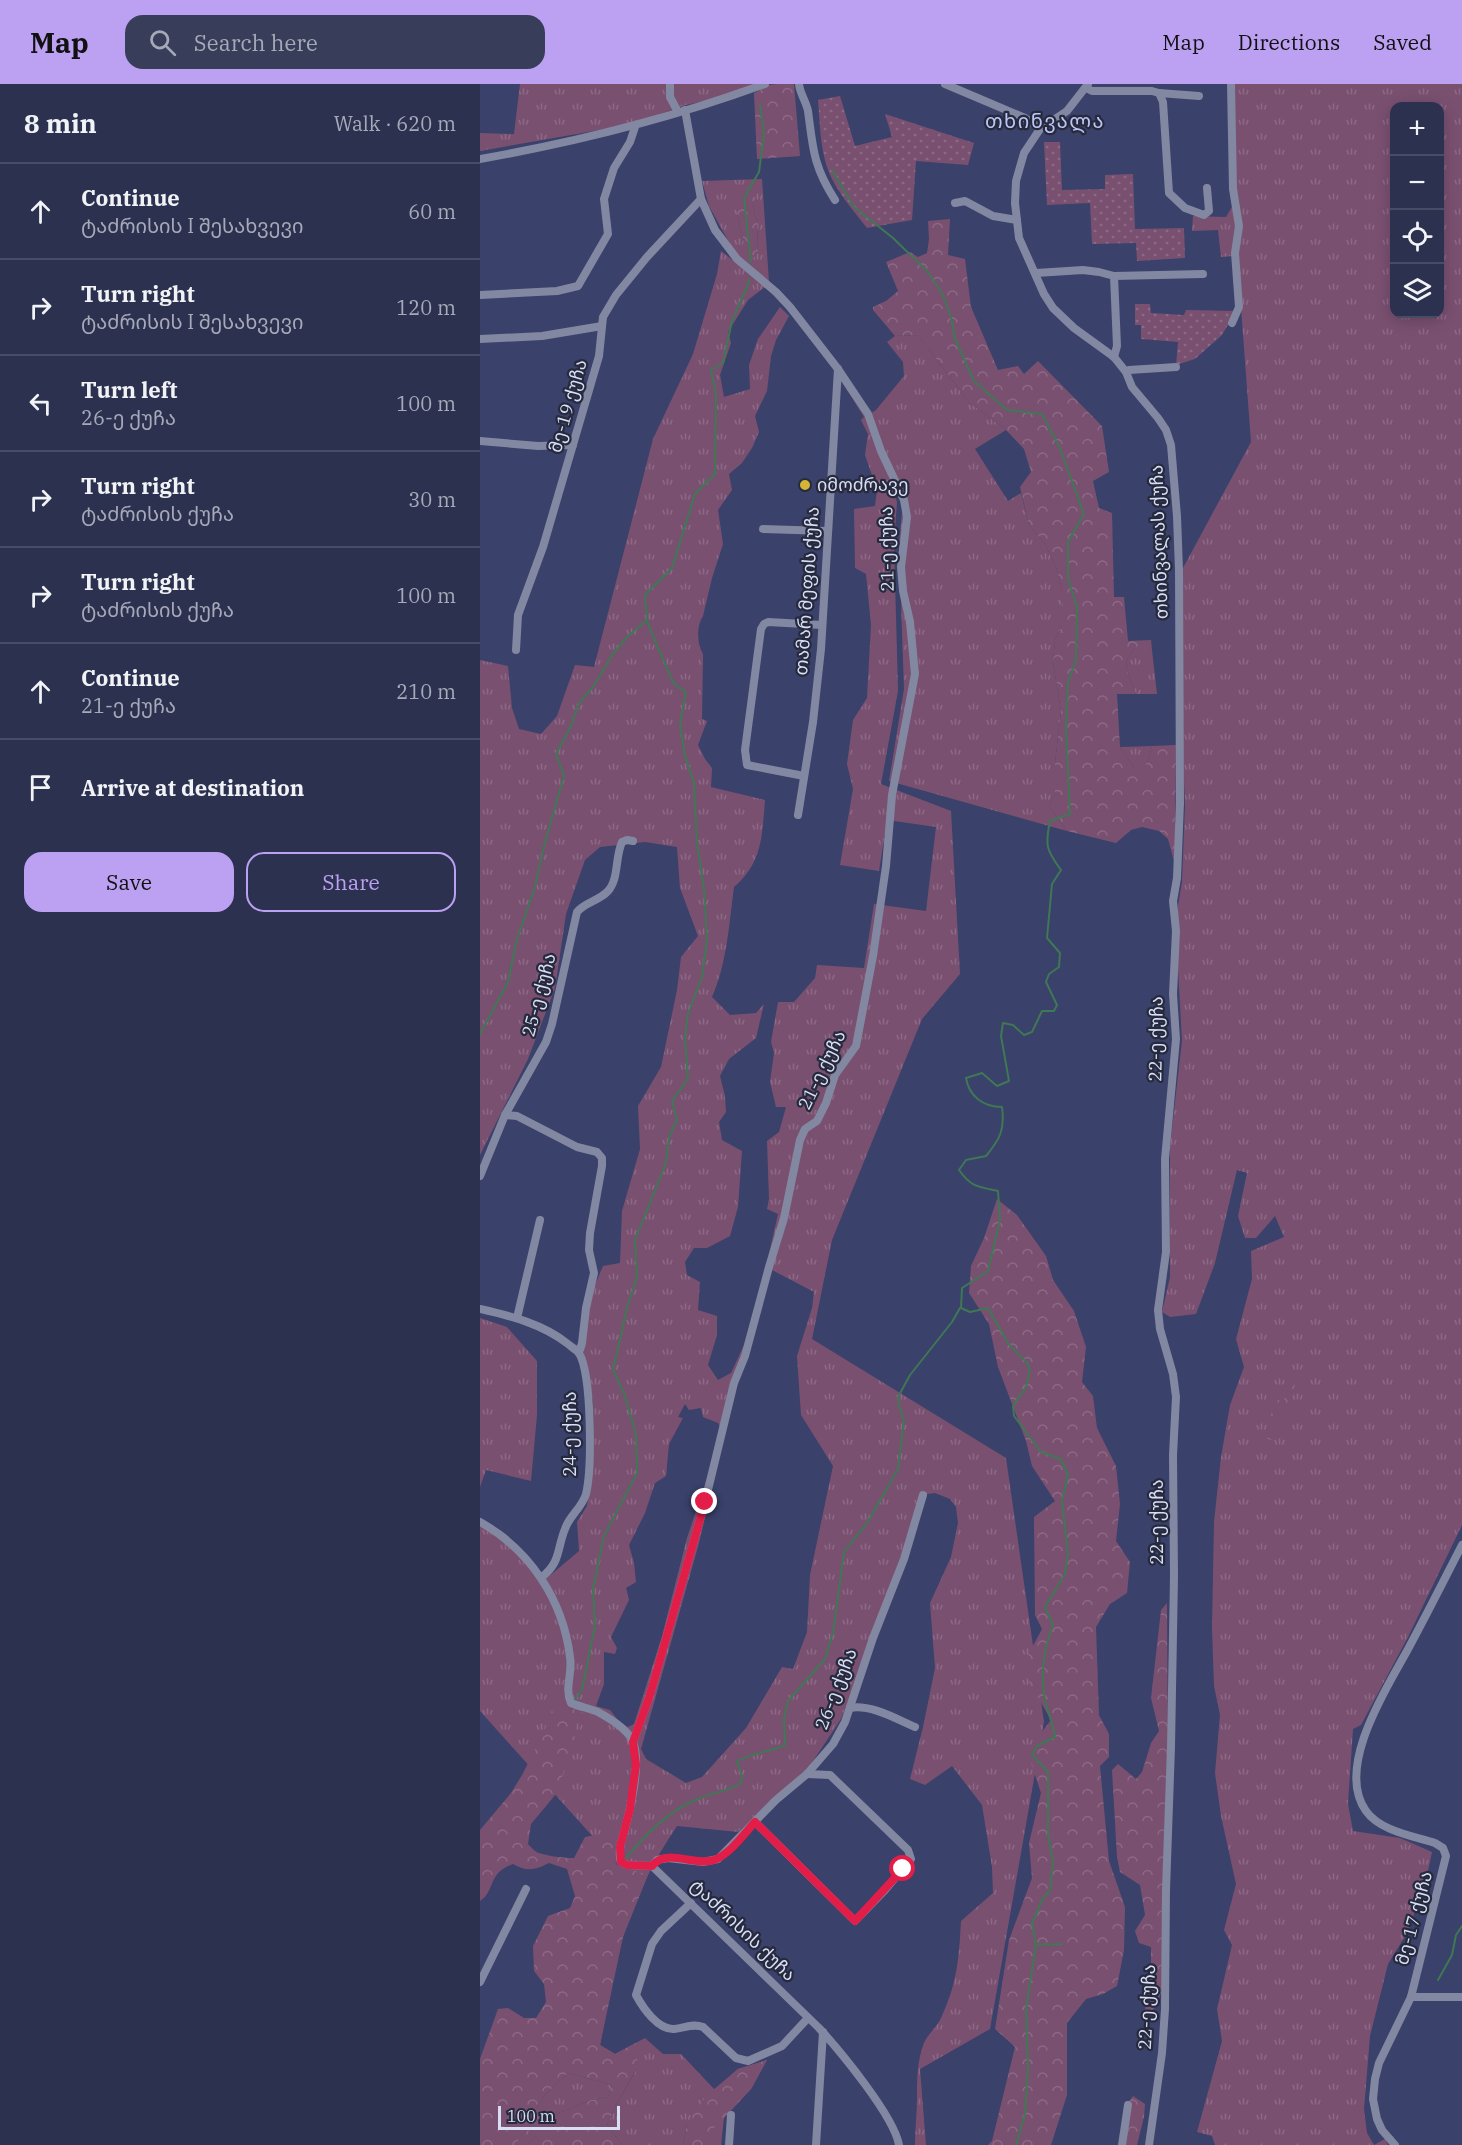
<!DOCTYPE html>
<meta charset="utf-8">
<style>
:root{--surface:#2c3150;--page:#383d5a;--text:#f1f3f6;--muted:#a6a9b7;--line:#484c67;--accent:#bca0f2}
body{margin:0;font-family:"IBM Plex Serif","Noto Sans Georgian",serif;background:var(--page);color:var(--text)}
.controls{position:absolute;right:18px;top:18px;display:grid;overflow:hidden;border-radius:12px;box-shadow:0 3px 15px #0003}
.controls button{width:54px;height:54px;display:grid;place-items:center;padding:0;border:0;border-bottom:2px solid var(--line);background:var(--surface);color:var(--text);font:30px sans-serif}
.scale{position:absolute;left:18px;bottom:15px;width:122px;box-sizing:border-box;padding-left:6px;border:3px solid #d7def6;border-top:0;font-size:16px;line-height:21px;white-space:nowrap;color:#d7def6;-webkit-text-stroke:4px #262a3c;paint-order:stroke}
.stop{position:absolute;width:18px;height:18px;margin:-14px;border:4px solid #e11d48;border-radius:50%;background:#fff}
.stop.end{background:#e11d48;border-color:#fff;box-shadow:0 2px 6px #0008}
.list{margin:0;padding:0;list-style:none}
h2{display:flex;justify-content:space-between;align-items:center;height:78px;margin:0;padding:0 24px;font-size:26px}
h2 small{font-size:20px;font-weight:400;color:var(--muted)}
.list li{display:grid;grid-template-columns:39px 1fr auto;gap:18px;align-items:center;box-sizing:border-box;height:96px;padding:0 24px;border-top:2px solid var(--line)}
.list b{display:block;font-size:22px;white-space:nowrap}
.list p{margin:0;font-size:20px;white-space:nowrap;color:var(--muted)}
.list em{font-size:20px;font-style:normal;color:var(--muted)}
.actions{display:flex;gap:12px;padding:18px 24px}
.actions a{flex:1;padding:14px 0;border:2px solid var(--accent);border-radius:18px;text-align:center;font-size:21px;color:var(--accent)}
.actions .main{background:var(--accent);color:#111}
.icon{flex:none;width:33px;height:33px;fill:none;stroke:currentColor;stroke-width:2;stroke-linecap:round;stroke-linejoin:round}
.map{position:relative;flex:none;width:982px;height:2061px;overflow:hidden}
header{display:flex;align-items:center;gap:36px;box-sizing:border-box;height:84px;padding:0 30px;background:var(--accent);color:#111}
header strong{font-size:28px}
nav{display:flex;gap:33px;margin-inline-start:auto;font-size:21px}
.search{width:420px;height:54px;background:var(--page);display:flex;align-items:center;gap:15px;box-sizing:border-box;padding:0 21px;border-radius:18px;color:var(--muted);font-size:22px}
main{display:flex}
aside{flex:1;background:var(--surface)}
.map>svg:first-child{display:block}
.grass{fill:url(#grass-tufts);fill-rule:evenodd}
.forest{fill:url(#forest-crowns)}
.garden{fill:url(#garden-dots)}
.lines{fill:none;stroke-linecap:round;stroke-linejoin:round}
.stream{stroke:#3e7854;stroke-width:2}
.minor{stroke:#8288a1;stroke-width:8}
.route{stroke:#e11d48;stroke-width:8}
.poi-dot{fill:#d5b535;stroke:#262a3c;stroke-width:2}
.labels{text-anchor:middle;stroke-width:4.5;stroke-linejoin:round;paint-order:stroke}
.street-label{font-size:18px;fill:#d7def6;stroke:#262a3c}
.poi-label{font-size:18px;fill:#d7def6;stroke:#262a3c;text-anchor:start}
.neighbourhood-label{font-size:20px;letter-spacing:1.5px;fill:#bbc6f7;stroke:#262a3c}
</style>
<header>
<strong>Map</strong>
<div class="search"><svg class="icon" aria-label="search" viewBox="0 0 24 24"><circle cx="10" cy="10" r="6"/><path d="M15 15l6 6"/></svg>Search here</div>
<nav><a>Map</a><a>Directions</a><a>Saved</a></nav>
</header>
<main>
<aside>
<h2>8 min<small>Walk · 620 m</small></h2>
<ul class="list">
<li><svg class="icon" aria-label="ahead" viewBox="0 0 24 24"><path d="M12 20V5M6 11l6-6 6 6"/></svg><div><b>Continue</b><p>ტაძრისის I შესახვევი</p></div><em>60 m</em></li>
<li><svg class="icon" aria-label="right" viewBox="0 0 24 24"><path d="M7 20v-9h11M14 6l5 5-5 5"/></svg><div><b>Turn right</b><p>ტაძრისის I შესახვევი</p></div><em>120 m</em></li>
<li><svg class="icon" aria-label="left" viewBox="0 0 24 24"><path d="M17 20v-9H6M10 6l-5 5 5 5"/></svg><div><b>Turn left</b><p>26-ე ქუჩა</p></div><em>100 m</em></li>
<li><svg class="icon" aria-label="right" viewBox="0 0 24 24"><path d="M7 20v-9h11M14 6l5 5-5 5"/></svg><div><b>Turn right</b><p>ტაძრისის ქუჩა</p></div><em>30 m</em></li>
<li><svg class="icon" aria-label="right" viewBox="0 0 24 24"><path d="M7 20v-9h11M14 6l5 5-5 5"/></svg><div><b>Turn right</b><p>ტაძრისის ქუჩა</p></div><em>100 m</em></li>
<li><svg class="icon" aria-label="ahead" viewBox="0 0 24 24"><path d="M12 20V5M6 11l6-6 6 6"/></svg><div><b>Continue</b><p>21-ე ქუჩა</p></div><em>210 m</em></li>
<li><svg class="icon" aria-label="arrive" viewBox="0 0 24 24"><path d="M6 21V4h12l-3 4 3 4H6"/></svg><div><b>Arrive at destination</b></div></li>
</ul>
<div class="actions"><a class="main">Save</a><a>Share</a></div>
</aside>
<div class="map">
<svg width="982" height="2061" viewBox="0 0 982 2061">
<defs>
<pattern id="grass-tufts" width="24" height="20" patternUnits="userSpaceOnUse" patternTransform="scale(1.5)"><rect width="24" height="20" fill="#7a5071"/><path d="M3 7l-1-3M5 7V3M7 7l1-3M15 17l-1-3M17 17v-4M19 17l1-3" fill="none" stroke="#8c6986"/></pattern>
<pattern id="forest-crowns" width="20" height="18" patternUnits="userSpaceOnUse" patternTransform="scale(1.5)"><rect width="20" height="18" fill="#7a5071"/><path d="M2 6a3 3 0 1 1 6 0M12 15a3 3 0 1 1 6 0" fill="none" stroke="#8c6986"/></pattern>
<pattern id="garden-dots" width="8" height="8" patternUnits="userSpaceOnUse" patternTransform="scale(1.5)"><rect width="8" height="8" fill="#7a5071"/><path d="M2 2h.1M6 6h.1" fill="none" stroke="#8c6986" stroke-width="1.8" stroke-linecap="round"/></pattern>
</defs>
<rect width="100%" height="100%" fill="#3a416a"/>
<g class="grass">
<polygon points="40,0 283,0 260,9 206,21 148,41 0,67 0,49 34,50"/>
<path d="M753,0H982V1441L928,1553L881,1641L873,1645L868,1720L873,1747L920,1754L952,1768L945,1801L927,1849L908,1880L890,1952L884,2025L887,2049L894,2061L905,2055L908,2061H735L732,2052L717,2048L742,1957L737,1925L752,1861L744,1846L756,1800L741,1732L735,1689L740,1631L734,1602L732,1544L734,1438L741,1373L750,1321L764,1283L756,1255L772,1195L771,1167L804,1153L795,1132L776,1154H765L758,1132L767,1089L757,1086L735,1179L716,1230L690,1233L682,1228L690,1193V1062L702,957L698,884V822L702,798L705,722L702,641L703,484L771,358L757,170ZM914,22H960V230H914Z"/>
<path d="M282,95L289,198L256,171L229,122L222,97ZM275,103L273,126L277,138L278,169L263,164L264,158L257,130Z"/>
<polygon points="753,121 756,126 754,172 741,173 738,146 712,147 713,132 746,133"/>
<path d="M241,167L287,203L311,225L361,293L385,333L396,326L424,292L423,278L407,258L415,252L438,251L489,318L526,346L495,365L528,417L541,409L549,441L565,460L576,483L582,505V541L575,556L573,578L581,627L575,679V710L569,722L587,747L409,697L424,605L419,461L423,417L407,387L417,418L414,460L418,607L401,700L471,727L480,890L442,935L352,1156L332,1255L526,1374L564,1638L510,1945L440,1985L446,2061H435C435,2045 437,2030 437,2014C437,1997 437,1976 444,1959C447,1951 456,1944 460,1936C477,1901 479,1875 481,1837L513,1809L512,1783L502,1721L472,1682L445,1701L430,1695L443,1643L455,1584L450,1519L471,1473L478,1439L476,1423L470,1415L455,1409L440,1411L402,1534L361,1635L329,1683L258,1748L197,1742C174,1776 155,1813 143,1853C132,1888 127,1925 120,1961L135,1970L165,1954L183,1970H201L235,2006L258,1985L287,1976L271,2005L244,2034L241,2061H215L207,2040L203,2061H142L127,2041L137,2019L157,1985L116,1964L141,1784L0,1627V1434L26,1450L66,1495L99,1467L97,1438L107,1422L114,1364L113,1317L104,1276L103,1253L107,1220L123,1182L140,1179L142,1127L160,1065L158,1022L181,983L197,906L201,873L218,852L200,804L197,763L165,758L120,763L105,776L86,830L75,904L48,975L0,1071V576L28,582L32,624L39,645L61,650L77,632L95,581L114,583L173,355L213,270L237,190ZM285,203C325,241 356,287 384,333L381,336L388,350L385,371L397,406L395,422L374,425L375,484L386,490L391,541L387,614L373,636L367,680L373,705L360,781L399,787L407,736L456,743L446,827L394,820L384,884L337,881L335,894L314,918H298L291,958L294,969L290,998L296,1023H306L299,1048L287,1057L289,1115L287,1125L298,1130L272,1244L251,1289L238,1296L228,1281L237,1251V1232L218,1226L220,1198L207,1191L205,1178L214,1164H227L250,1152L258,1123L262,1067L242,1056L239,1038L246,1028L245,1012L240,992L249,975L276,954L284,920L276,929L250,931L232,913C247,879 249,840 254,803C283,778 282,751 285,716L231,703L232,684L225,675L218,661L227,637L222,635L223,570C217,560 216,542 223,532L232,494L243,460L238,426L252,406L249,390L262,379L272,364L279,348L275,332L287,307L291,272L296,256L309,232L300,223L278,255L269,281L270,305L244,313L240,291L251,259L248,248L268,216ZM292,1186L334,1208L332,1224L317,1272L321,1331L353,1382L330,1491L327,1548L313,1585L302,1583L266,1644L222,1693L206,1699L166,1675L161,1665L219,1459L256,1302ZM205,1320L209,1326L221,1324L223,1333L238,1339L241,1344L230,1385L207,1454L182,1552L154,1640L148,1643L141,1640L130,1626L116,1622L124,1600V1568L135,1570L137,1564L131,1553L149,1516L146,1504L156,1498L154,1479L149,1461L165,1429L175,1399L186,1392L189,1360L203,1334L198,1333Z"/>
<polygon points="655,564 664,564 672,566 677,610 656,610 647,586 646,577"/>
<polygon points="672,662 669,675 663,684 654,684 640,663"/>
<polygon points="0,1234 27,1243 57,1277 57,1331 51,1397 6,1386 0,1403"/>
<polygon points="88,1989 132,2001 128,2013 111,2016 69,2033 62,2046 47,2061 36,2061 35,2059 48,2046 55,2027 64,2012"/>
</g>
<g class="forest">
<polygon points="297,0 314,0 320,72 277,75 274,9 289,1"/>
<polygon points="276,103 273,126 277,138 278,169 269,179 259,170 264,158 257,130 261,104"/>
<polygon points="470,135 468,171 485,175 491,223 518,286 538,282 544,290 558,277 622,342 629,388 613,397 619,424 632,429 634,513 644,513 648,557 671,556 672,566 655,564 646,577 647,586 656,610 637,610 640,663 654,684 663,684 669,675 672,662 696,661 695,781 688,755 679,747 662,743 651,746 636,759 587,747 569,722 575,710 575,679 581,627 573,578 575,556 582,541 582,505 576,483 565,460 549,441 540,403 551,388 544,365 526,346 489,318 438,251 415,252 393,226 393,223 406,217 418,207 406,178 430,168 438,173 447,169 449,155 448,137"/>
<polygon points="517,1115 537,1131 566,1172 573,1196 594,1227 606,1263 602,1298 613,1312 617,1344 636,1382 640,1420 636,1457 650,1478 647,1509 630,1520 616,1543 619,1631 629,1650 629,1673 620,1682 629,1777 645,1823 644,1866 637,1902 623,1910 606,1915 587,1939 587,2011 571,2061 508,2061 512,2057 535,1963 515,1945 529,1856 552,1794 549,1759 561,1709 547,1667 571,1636 548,1596 547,1573 562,1545 555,1531 554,1433 575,1417 552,1382 546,1357 518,1283 509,1240 489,1209 491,1182 504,1154"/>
<polygon points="812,1299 815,1300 809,1333 799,1336 794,1355 790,1356 782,1351 779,1346 788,1346 794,1317 804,1315"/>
<polygon points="687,1519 688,1673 682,1904 677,1922 664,1934 671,1885 671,1863 659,1859 655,1847 665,1831 660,1801 640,1788 637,1773 632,1686 638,1680 656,1695 662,1688 671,1659 679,1647 671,1614 681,1526"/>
<path d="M81,1614L86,1622L103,1629L98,1633L95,1648L94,1665L84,1687L76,1710L51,1740L48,1760C51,1763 55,1768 59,1769C67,1772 85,1774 94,1774L105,1753C117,1750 127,1749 139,1752L134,1775L137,1781L168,1791L143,1853L120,1961L135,1970L152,1961L159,1981L137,2019L127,2041L142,2061H47L61,2046L69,2033L111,2016L128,2013L132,2001L88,1989L64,2012L55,2027L48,2046L36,2059V2061H0V1975L18,1925L28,1924L44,1934H56L66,1918L64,1900L54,1887L53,1862L68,1832L90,1824L95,1812L87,1785L69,1779C55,1786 47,1788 33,1780C7,1789 16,1806 0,1817V1746L31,1709L42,1691L62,1652L74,1621Z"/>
<polygon points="287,1976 271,2005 232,2046 225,2061 203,2061 207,2040 226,2012 258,1985"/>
<polygon points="653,2012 665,2020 664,2033 657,2061 644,2061 648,2019"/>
</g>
<g class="garden">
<path d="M360,12L375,62L412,53L405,30L494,59L488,81L436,77L432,136L387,144C373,126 356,107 348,86C340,64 340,39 338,16Z"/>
<polygon points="580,58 582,106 625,105 625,91 653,90 655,145 704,144 705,174 657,177 656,159 612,160 610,119 567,121 564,58"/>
<polygon points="655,220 670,220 671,229 704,231 706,226 756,227 742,251 715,275 696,281 698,258 661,255 661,241 655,241"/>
</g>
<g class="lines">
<g class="stream">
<path d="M352,86L374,123L413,154L447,187L462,209L471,233L475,255L494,297L527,326L562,330L579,362L604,430L588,458V495L597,523L596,576L588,598L586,645L590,730L570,737C565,761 566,766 581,786L572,800L567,854L580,869L579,883L569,890L566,898L577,921L574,927H562L552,948L544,951L533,941L523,939L521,952L529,997L517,1002L502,989L486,994C489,1012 503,1023 522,1023C525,1046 520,1055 506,1072L486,1076L479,1086C491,1103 498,1103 518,1107L520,1136L508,1187L482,1204L481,1224L490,1228L508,1224L528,1259L547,1279L550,1286L546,1303L533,1322L534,1332L561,1368L581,1375L588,1391L582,1417L588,1469L585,1490L565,1523L573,1541C564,1564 561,1587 564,1611C566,1626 573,1638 575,1653L557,1662L552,1671L568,1688V1750L573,1778L570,1807L563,1814L552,1839L556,1861L546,1925L548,1982L545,2030L536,2061"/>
<polyline points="271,178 264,114 279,88 284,50 280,21"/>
<polyline points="0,950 28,898 37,855 55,803 65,758 84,692 76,670 90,644 99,619 113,603 133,570 148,552 166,537"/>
<polyline points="94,1616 102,1606 115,1541 113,1505 124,1452 157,1389 156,1350 145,1312 133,1285 148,1220 157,1193 155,1156 186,1079 189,1053 197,1036 192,1017 208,995 205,953 208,930 222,893 227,855 224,804 217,759 214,699 205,672 200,640 206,608 194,600 179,566 167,537 165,511 192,484 215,410 235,390 236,310 231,286 243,279 252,237 268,201 269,195"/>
<path d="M146,1774C166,1750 187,1728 217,1715C232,1709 247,1708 261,1699L262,1692L257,1677C273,1669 289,1668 305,1661L304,1634L308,1617L345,1575L353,1549L364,1468L387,1439L418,1385L424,1336L419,1322L418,1313L430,1291L472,1238L480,1224"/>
<polyline points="556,1861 582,1860"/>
<polyline points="958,1896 972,1871 976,1851 982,1842"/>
</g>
<g class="minor">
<polyline points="190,0 190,13 198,28"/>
<path d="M319,0C320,10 326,17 328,27C333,64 333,82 355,116"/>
<polyline points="465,0 545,34 560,45"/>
<polyline points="608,0 587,27 560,45 544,69 536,97 535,119 539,154 564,210 573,224 594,244 634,273 646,288 652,303 678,334 686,346 691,361 697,432 699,486 700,719 697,794 693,817 696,847 693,910 696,955 685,1075 686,1168 678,1226 680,1245 693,1290 696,1313 693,1371 694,1492 691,1663 686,1806 685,1925 682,1969 669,2061"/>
<polyline points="751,0 753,105 759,142 755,169 759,223 752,239"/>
<polyline points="606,4 612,7 672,7 679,9 683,18 689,109 705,124 724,131 729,127 727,104"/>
<polyline points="679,9 719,12"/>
<path d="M0,75C97,58 192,34 285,0"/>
<polyline points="475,119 485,117 513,132 537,136"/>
<polyline points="556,189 603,186 619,188 634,192 723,190"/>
<polyline points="0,211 77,207 98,202 128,150 124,115 134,84 150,58 155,43"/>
<polyline points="0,255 62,252 122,242"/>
<polyline points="634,273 637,262 634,192"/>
<polyline points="646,288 649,286 696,283"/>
<polyline points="0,357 58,362 93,361"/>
<polyline points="283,445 347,447"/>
<polyline points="36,566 38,531 63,463 119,272 123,233 136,211 167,173 221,115"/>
<polyline points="324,692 267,681 265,666 281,545 284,540 288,538 342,541"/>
<polyline points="318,731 333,638 341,565 358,285"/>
<polyline points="25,1031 37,1032 97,1063 117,1068 122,1074 122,1082 110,1149 109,1166 114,1189 106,1224 102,1259 99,1269"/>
<path d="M0,1092L25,1031L66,958L72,940L97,828C105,818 119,817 128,807C139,795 135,773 142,758L147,756L153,757"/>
<path d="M0,1225C31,1232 63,1240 88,1260C91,1263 97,1266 99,1269C112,1291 112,1384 106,1410C102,1424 89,1432 85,1445C77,1464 81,1478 62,1493"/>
<polyline points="37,1234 60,1136"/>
<path d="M0,1438C50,1466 83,1516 90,1573C93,1589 84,1604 91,1619C100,1623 109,1624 118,1628C129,1634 148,1645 153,1658C161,1677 152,1717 147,1737C144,1750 137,1765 141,1778L147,1781L172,1782L339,1944C360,1967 414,2032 419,2061"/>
<path d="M370,1624C391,1620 416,1635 435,1643"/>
<polyline points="153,1658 170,1611 225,1418 254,1299 265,1272 289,1183 304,1134 320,1056 325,1045 337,1037 346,1019 355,991 376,962 393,872 406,782 412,711 435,590 430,538 423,507 421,483 427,433 424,416 401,367 388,330 358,285 310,223 296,208 257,175 235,146 221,115 205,26"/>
<polyline points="275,1738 375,1837 405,1806 431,1775 428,1766 350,1691 327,1690"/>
<polyline points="172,1782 177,1776 188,1774 223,1778 238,1775 296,1716 327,1690 353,1660 365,1638 393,1554 424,1475 443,1411"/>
<path d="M211,1819L181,1847L172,1860L156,1911C163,1924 178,1946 194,1945C205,1944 213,1939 223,1943L256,1974L268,1977L302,1962L328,1934"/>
<polyline points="0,1898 46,1805"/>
<polyline points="931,1913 982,1913"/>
<polyline points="249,2061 251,2031"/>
<polyline points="336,2061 343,1948"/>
<polyline points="642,2061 648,2021"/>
<path d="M915,2061L902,2046L897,2035L893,2015L895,1995L899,1979L931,1913L966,1772L963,1764L955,1759C933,1752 900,1747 886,1727C855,1684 906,1605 927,1567C946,1532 964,1496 982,1461"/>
</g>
</g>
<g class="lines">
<path class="route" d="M225,1418L170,1611L153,1658L156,1681L150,1725L140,1763L141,1778L147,1781L172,1782C187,1763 214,1783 234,1776C250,1770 264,1750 275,1738L375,1837L423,1785"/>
</g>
<circle class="poi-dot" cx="325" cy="401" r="6"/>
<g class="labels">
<g class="street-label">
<text transform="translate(88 322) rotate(-74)" y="6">მე-19 ქუჩა</text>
<text transform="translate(679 458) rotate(-92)" y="6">თხინვალას ქუჩა</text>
<text transform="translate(407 465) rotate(-91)" y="6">21-ე ქუჩა</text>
<text transform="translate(327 507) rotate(-86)" y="6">თამარ მეფის ქუჩა</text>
<text transform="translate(59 911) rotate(-75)" y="6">25-ე ქუჩა</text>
<text transform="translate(676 955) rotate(-89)" y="6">22-ე ქუჩა</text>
<text transform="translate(342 986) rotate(-64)" y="6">21-ე ქუჩა</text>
<text transform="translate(90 1350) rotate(-90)" y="6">24-ე ქუჩა</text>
<text transform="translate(677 1438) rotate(-90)" y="6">22-ე ქუჩა</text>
<text transform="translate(356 1605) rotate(-69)" y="6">26-ე ქუჩა</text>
<text transform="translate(934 1834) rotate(-75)" y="6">მე-17 ქუჩა</text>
<text transform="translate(263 1846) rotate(44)" y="6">ტაძრისის ქუჩა</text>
<text transform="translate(667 1923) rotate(-87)" y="6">22-ე ქუჩა</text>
</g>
<g class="poi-label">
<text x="337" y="407">იმოძრავე</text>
</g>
<g class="neighbourhood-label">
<text x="565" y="44">თხინვალა</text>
</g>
</g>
</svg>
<div class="controls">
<button>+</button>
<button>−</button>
<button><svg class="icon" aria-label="locate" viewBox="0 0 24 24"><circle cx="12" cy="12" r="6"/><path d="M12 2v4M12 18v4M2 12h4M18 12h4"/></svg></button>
<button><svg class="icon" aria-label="layers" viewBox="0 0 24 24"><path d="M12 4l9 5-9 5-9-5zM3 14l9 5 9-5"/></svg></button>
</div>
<div class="scale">100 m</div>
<div class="stop" style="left:423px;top:1785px"></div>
<div class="stop end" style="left:225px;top:1418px"></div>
</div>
</main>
